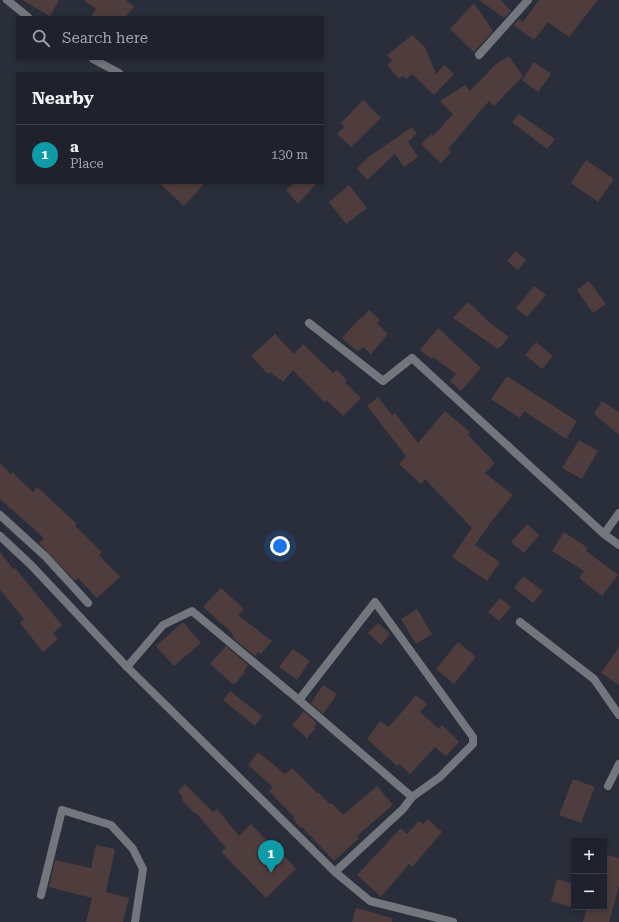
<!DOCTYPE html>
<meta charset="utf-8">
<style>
:root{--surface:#1f222c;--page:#2c2f38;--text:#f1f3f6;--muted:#a1a4a9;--line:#3c3f48;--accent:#5cceba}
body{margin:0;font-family:"Roboto Serif",serif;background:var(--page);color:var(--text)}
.controls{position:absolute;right:12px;bottom:12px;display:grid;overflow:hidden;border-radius:0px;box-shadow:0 2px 6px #0003}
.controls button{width:36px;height:36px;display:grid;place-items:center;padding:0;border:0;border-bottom:1px solid var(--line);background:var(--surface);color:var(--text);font:20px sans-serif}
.you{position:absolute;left:280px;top:546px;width:14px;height:14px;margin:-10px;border:3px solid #fff;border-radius:50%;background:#1a73e8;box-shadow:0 0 0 6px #1a73e833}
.badge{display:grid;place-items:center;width:26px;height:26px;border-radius:50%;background:var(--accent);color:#fff;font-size:13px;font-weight:700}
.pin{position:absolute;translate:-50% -33px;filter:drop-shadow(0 1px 2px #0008)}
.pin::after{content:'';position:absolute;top:21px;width:14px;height:12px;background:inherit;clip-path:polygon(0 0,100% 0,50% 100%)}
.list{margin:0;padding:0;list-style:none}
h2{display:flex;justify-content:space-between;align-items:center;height:52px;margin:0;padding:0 16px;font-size:17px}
h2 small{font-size:13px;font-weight:400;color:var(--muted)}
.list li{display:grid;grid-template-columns:26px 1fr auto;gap:12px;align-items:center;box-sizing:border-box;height:60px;padding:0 16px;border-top:1px solid var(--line)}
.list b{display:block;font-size:15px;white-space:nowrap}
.list p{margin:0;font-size:13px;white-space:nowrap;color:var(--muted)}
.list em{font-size:13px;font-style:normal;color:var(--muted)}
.icon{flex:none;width:22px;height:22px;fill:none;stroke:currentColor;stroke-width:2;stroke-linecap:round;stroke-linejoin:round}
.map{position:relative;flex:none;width:619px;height:922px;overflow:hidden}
.search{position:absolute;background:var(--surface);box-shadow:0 2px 6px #0003;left:16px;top:16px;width:308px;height:44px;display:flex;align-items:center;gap:10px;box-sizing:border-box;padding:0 14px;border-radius:0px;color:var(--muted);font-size:15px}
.panel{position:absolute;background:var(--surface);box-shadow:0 2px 6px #0003;left:16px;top:72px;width:308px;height:112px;border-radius:0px}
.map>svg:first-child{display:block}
.building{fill:#4e3d3c}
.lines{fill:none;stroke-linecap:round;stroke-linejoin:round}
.street{stroke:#73777d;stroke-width:8}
</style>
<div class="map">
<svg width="619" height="922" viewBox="0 0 619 922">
<rect width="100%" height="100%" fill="#292e3a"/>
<g class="building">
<polygon points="22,0 59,0 50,16"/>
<polygon points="84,0 126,0 134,7 125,17 91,17 96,9"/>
<polygon points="479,0 501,0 511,11 504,18"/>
<polygon points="539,0 598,0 569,37 548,22 534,40 513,25 519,19 523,22"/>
<polygon points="474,3 493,31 474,52 450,29"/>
<polygon points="412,35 425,47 436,74 444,65 454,74 434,95 412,74 406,79 403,76 399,79 387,65 392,61 387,55"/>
<polygon points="509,56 523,76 494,106 489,101 448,149 451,152 441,163 421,144 431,134 433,136 453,114 440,101 465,85 470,91 496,64"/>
<polygon points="534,62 551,74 538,92 522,80"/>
<polygon points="363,100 381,118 351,147 337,134 344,127 341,123"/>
<polygon points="519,114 555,139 547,149 512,122"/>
<polygon points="412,127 417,133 408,142 418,157 404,167 395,154 367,180 357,168 370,156"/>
<polygon points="586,160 614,179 598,202 571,183"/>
<polygon points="159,183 205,183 184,206"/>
<polygon points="294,183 317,183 298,204 286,190"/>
<polygon points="349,185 367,208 346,224 329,202"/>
<polygon points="516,251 526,260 518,270 507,261"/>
<polygon points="589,281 606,304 593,313 577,290"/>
<polygon points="534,286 546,295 527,317 516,308"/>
<polygon points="468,302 491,324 509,337 498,349 453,318"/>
<polygon points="369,310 380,320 377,323 388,334 371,354 363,347 358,352 342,338 361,317 362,318"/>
<polygon points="438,328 481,368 461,391 450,381 456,374 433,357 431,359 420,350"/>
<polygon points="275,334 294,354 303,344 333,373 337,370 347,380 345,382 361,398 343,416 326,400 324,402 293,370 283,382 270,372 268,374 251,356"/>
<polygon points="536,342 553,356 542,369 525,355"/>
<polygon points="507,376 577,421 566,439 524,411 520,418 491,399"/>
<polygon points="378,397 392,415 395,413 418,443 445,411 470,432 468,435 495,463 485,473 513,495 491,522 475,545 500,562 487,581 452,557 472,528 425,479 421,484 399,464 406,456 367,406"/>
<polygon points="602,401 619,412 619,435 594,414"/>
<polygon points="579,440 598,451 582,479 562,468"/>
<polygon points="0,463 11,474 12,472 33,492 37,487 77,524 75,526 102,552 99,555 120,577 97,598 78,578 75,581 39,543 44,538 0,499"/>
<polygon points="527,524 539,535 524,553 511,542"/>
<polygon points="564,532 588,548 586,551 618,575 602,596 579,578 584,571 552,551"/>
<polygon points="0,552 13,569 15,568 62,625 53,633 58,639 43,652 20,623 24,619 0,590"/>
<polygon points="523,576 543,591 533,603 514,588"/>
<polygon points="221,588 244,609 238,615 272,641 261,654 258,652 255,656 233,638 234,637 232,635 233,634 203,607"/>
<polygon points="500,598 511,607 499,621 488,612"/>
<polygon points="417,609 432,634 416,644 401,619"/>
<polygon points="183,622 201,643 174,666 156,646"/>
<polygon points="378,623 390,634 381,645 368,633"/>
<polygon points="458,642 476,657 454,684 436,669"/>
<polygon points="226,646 248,665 244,671 245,672 234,685 210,664"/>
<polygon points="619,647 619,685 601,673"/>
<polygon points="293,649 310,661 297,680 279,667"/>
<polygon points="323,685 337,694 323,714 311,703"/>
<polygon points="230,691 262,716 255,726 223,700"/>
<polygon points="416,695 427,704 420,712 439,729 442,725 459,742 446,756 435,747 410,774 399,764 397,766 367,739 380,721 389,727"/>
<polygon points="304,711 317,723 314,727 316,728 307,738 292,725"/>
<polygon points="258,752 285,774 292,768 318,794 319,793 330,804 332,803 343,815 377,786 393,805 357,836 359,838 334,861 302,827 301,828 292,818 294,817 269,791 273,787 248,765"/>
<polygon points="573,779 595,787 581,823 559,815"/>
<polygon points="185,784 213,812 217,809 239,836 251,824 276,851 278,849 296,869 266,898 221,852 226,848 196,813 195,814 181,799 183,798 178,791"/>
<polygon points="428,819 442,832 412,867 409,864 381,897 357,875 401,828 407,834 419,821 423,824"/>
<polygon points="96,845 115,849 106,892 129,898 123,922 86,922 92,898 49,887 55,860 91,868"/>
<polygon points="604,854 619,858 619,886 609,922 583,922 587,907 604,907"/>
<polygon points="557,879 574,884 574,908 551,901"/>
<polygon points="356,908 392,918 392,922 352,922"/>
</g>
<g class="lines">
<g class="street">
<polyline points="7,0 28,17"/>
<polyline points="479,55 528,0"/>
<polyline points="93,59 119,73"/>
<polyline points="309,323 383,381 412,358 604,534 619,545"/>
<polyline points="0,515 46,557 88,603"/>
<polyline points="604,534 619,513"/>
<polyline points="0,536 31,565 127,667 335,872 370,901 453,922"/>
<polyline points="520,622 594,679 619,715"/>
<polyline points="127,667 163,625 192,611 299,700 412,797 403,809 335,872"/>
<polyline points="299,700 375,602 473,737 473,744 440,777 412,797"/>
<polyline points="608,786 619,764"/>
<polyline points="41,895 62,810 111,825 133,849 143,869 135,922"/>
</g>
</g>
</svg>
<div class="controls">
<button>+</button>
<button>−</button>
</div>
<div class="you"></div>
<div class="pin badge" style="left:271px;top:873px;background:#0f9aa8">1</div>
<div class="search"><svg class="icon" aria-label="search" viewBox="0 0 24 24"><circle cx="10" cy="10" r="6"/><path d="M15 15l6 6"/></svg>Search here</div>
<section class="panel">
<h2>Nearby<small></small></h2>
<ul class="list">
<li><span class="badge" style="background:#0f9aa8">1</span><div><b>a</b><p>Place</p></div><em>130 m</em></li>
</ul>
</section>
</div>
